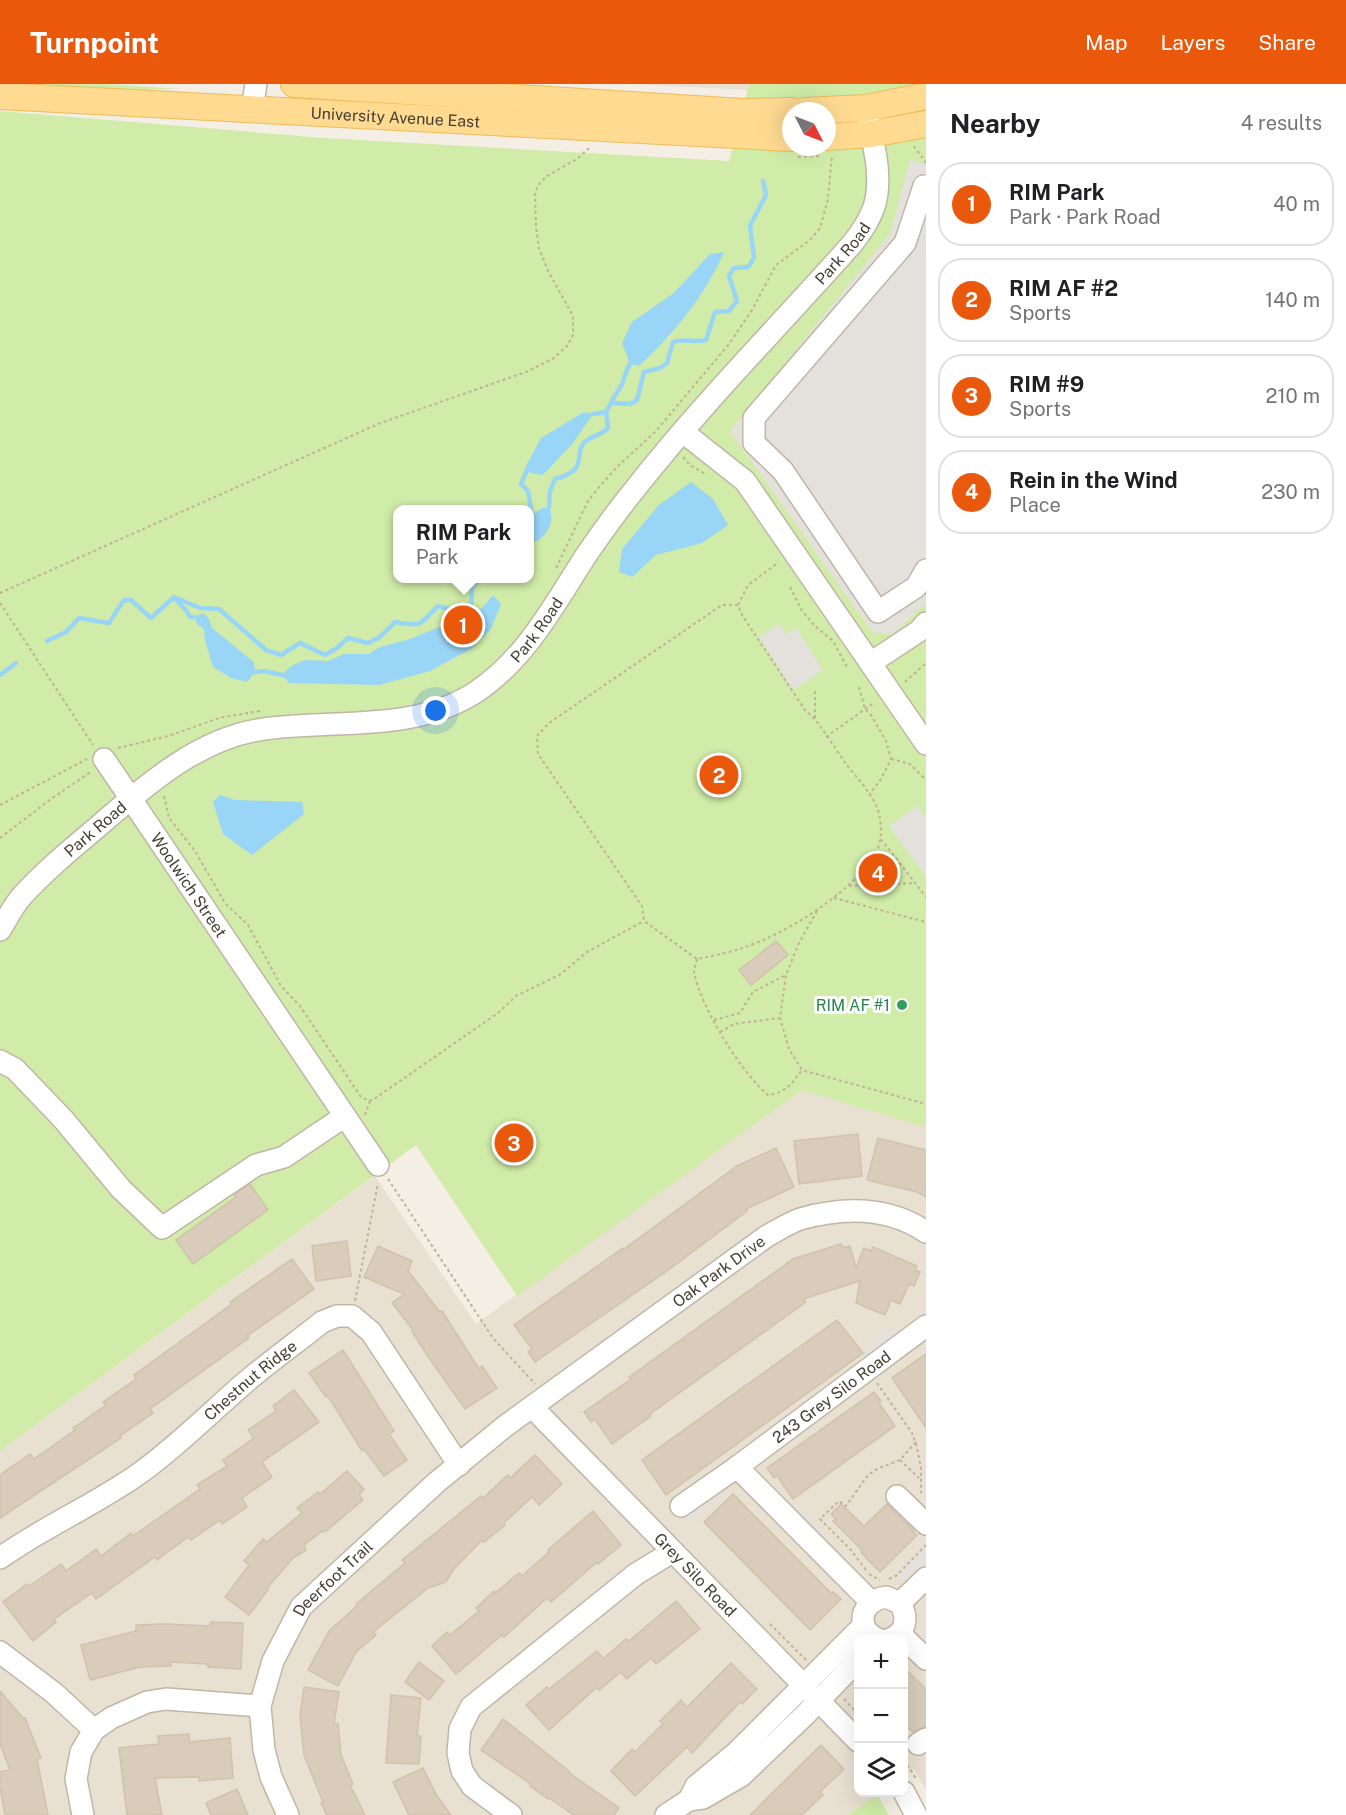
<!DOCTYPE html>
<meta charset="utf-8">
<style>
:root{--surface:#fff;--page:#f6f6f6;--text:#202124;--muted:#757577;--line:#e0e0e0;--accent:#ea580c}
body{margin:0;font-family:"Public Sans",sans-serif;background:var(--page);color:var(--text)}
.controls{position:absolute;right:18px;bottom:18px;display:grid;overflow:hidden;border-radius:12px;box-shadow:0 6px 24px #0002}
.controls button{width:54px;height:54px;display:grid;place-items:center;padding:0;border:0;border-bottom:2px solid var(--line);background:var(--surface);color:var(--text);font:30px sans-serif}
.compass{position:absolute;left:782px;top:18px;width:54px;height:54px;border-radius:50%;background:var(--surface);box-shadow:0 6px 24px #0002;rotate:132deg}
.you{position:absolute;left:436px;top:627px;width:21px;height:21px;margin:-15px;border:4px solid #fff;border-radius:50%;background:#1a73e8;box-shadow:0 0 0 9px #1a73e833}
.badge{display:grid;place-items:center;width:39px;height:39px;border-radius:50%;background:var(--accent);color:#fff;font-size:20px;font-weight:700}
.pin{position:absolute;translate:-50% -50%;border:3px solid #fff;box-shadow:0 2px 6px #0006}
.popup{position:absolute;left:393px;top:421px;width:141px;height:78px;box-sizing:border-box;display:grid;place-content:center;border-radius:12px;background:var(--surface);filter:drop-shadow(0 2px 4px #0005);font-size:20px;white-space:nowrap;color:var(--muted)}
.popup b{font-size:22px;color:var(--text)}
.popup::after{content:'';position:absolute;left:50%;top:100%;margin-left:-12px;border:12px solid transparent;border-top-color:var(--surface)}
.list{margin:0;padding:0;list-style:none}
h2{display:flex;justify-content:space-between;align-items:center;height:78px;margin:0;padding:0 24px;font-size:26px}
h2 small{font-size:20px;font-weight:400;color:var(--muted)}
.list li{display:grid;grid-template-columns:39px 1fr auto;gap:18px;align-items:center;box-sizing:border-box;height:84px;margin:0 12px 12px;padding:0 12px;border:2px solid var(--line);border-radius:24px}
.list b{display:block;font-size:22px;white-space:nowrap}
.list p{margin:0;font-size:20px;white-space:nowrap;color:var(--muted)}
.list em{font-size:20px;font-style:normal;color:var(--muted)}
.icon{flex:none;width:33px;height:33px;fill:none;stroke:currentColor;stroke-width:2;stroke-linecap:round;stroke-linejoin:round}
.map{position:relative;flex:none;width:926px;height:1731px;overflow:hidden}
header{display:flex;align-items:center;gap:36px;box-sizing:border-box;height:84px;padding:0 30px;background:var(--accent);color:#fff}
header strong{font-size:28px}
nav{display:flex;gap:33px;margin-inline-start:auto;font-size:21px}
main{display:flex}
aside{flex:1;background:var(--surface)}
.map>svg:first-child{display:block}
.residential{fill:#e8e0d1}
.green{fill:#d0eca8;fill-rule:evenodd}
.parking{fill:#e4e1dd}
.water{fill:#99d5f7}
.lines{fill:none;stroke-linecap:round;stroke-linejoin:round}
.stream{stroke:#99d5f7;stroke-width:4.5}
.building{fill:#d9ccbb;stroke:#d2c1ab;stroke-width:1.5}
.minor-casing{stroke:#c0b6a6;stroke-width:24}
.major-casing{stroke:#efbb57;stroke-width:28}
.path{stroke:#c3b195;stroke-width:2;stroke-dasharray:3 3;stroke-linecap:butt}
.minor{stroke:#fff;stroke-width:21}
.major{stroke:#ffdb92;stroke-width:26}
.leisure-dot{fill:#2e9e5b;stroke:#fff;stroke-width:2}
.labels{text-anchor:middle;stroke-width:6;stroke-linejoin:round;paint-order:stroke}
.street-label{font-size:16px;fill:#463e33;stroke:#fff}
.leisure-label{font-size:16px;fill:#27864d;stroke:#fff;text-anchor:end}
</style>
<header>
<strong>Turnpoint</strong>
<nav><a>Map</a><a>Layers</a><a>Share</a></nav>
</header>
<main>
<div class="map">
<svg width="926" height="1731" viewBox="0 0 926 1731">
<rect width="100%" height="100%" fill="#f4eee4"/>
<g class="residential">
<polygon points="635,0 749,0 747,6"/>
<polygon points="803,1005 926,1043 926,1706 914,1685 904,1692 904,1556 858,1556 858,1708 878,1709 848,1731 0,1731 0,1367 375,1092 476,1240"/>
</g>
<g class="green">
<polygon points="0,0 107,0 179,5 92,7"/>
<path d="M749,0H926V1043L802,1006L517,1212L416,1061L0,1367V27L324,54L729,77ZM791,27H827V63H791ZM397,426H529V494H397Z"/>
<polygon points="877,1710 889,1731 848,1731"/>
</g>
<g class="parking">
<polygon points="910,76 926,80 926,519 893,550 873,549 730,347 890,150"/>
<polygon points="779,540 786,550 796,544 823,586 793,606 759,553"/>
<polygon points="917,722 926,734 926,792 889,742"/>
<polygon points="896,1242 903,1251 870,1274 863,1264"/>
<polygon points="717,1402 724,1411 686,1439 679,1430"/>
<polygon points="802,1424 824,1447 817,1454 794,1431"/>
<polygon points="926,1462 926,1505 920,1512 898,1490"/>
</g>
<g class="water">
<path d="M724,168C705,211 674,250 639,282L630,280L622,259L632,238L674,209L710,170Z"/>
<polygon points="584,328 593,330 573,359 543,391 531,389 525,384 541,354"/>
<polygon points="691,398 713,415 728,441 702,459 656,471 632,493 619,488 622,465 659,421"/>
<path d="M549,423C556,439 546,456 529,460V433L542,424Z"/>
<polygon points="493,511 501,520 491,545 471,565 430,587 379,601 289,599 282,591 291,582 305,576 328,577 344,570 369,570 380,563 410,555 442,542 474,533"/>
<polygon points="203,529 209,535 212,544 254,578 255,588 247,598 231,594 213,583 205,556 204,545 197,540 195,533"/>
<polygon points="220,711 235,716 302,718 304,730 252,771 223,750 213,718"/>
</g>
<g class="lines">
<g class="stream">
<path d="M611,319C614,311 620,305 623,298C625,291 626,286 630,280"/>
<polyline points="593,330 606,328"/>
<polyline points="527,386 521,400 528,407 532,430"/>
<path d="M549,423L550,407L555,395C593,385 570,369 587,356C594,351 602,351 608,344L606,328L611,319L630,320L637,316L644,288L660,284L667,279L673,258C684,254 695,259 706,256L715,228L729,227L737,217L729,192L734,184L748,183L754,174L750,142L766,111L763,97"/>
<polyline points="174,514 186,526 190,533 195,533"/>
<polyline points="458,539 463,529"/>
<path d="M47,557L66,548L79,534L109,539L124,516H131L151,534L174,513L200,524L219,525L266,566L281,571L300,559L325,571L337,564L348,554L368,559L380,553L395,538C423,543 419,541 438,522L463,529L471,524L472,504L478,496L487,494"/>
<polyline points="255,588 264,587 282,591"/>
<polyline points="0,591 16,579"/>
</g>
</g>
<g class="building">
<polygon points="776,857 788,871 751,901 739,886"/>
<polygon points="858,1050 862,1092 799,1100 794,1057"/>
<polygon points="878,1054 926,1066 926,1113 917,1108 867,1096"/>
<polygon points="776,1064 794,1103 746,1125 747,1127 667,1187 535,1278 528,1268 532,1265 514,1241 623,1164 624,1165 737,1082"/>
<polygon points="250,1100 268,1126 193,1180 176,1156 236,1113 234,1111"/>
<polygon points="347,1157 351,1192 316,1197 312,1162"/>
<polygon points="841,1160 843,1164 850,1162 856,1184 864,1164 871,1167 873,1163 917,1182 915,1186 920,1188 914,1202 909,1200 900,1220 891,1216 885,1231 856,1219 860,1197 803,1215 806,1218 650,1330 651,1332 612,1360 595,1335 591,1338 584,1328 631,1295 629,1293 793,1175"/>
<polygon points="378,1162 412,1177 408,1187 440,1228 442,1227 479,1285 482,1282 497,1304 465,1325 427,1271 412,1247 413,1246 392,1219 404,1210 364,1193"/>
<polygon points="292,1175 314,1205 247,1252 249,1254 150,1325 153,1329 120,1352 121,1354 0,1434 0,1391 30,1370 34,1375 75,1346 73,1344 106,1321 103,1318 136,1295 134,1291 232,1220 230,1218"/>
<polygon points="837,1236 863,1269 666,1411 642,1376"/>
<polygon points="343,1266 394,1347 389,1350 407,1376 384,1392 364,1365 362,1367 328,1312 326,1313 309,1289"/>
<polygon points="926,1270 926,1344 892,1294"/>
<polygon points="294,1306 319,1338 262,1378 272,1393 242,1414 247,1423 222,1440 220,1436 191,1456 188,1453 157,1476 155,1473 96,1515 92,1509 54,1535 56,1538 33,1557 3,1518 27,1500 29,1502 61,1480 66,1487 96,1465 101,1472 131,1449 133,1452 200,1405 197,1401 227,1382 223,1376 254,1354 248,1346 276,1327 273,1322"/>
<polygon points="874,1308 881,1317 879,1319 895,1342 793,1415 777,1392 774,1394 767,1384"/>
<polygon points="535,1371 562,1400 539,1421 532,1413 504,1439 505,1441 484,1458 482,1456 453,1486 446,1498 428,1504 373,1548 376,1551 356,1568 338,1602 308,1586 329,1547 357,1522 356,1520 405,1479 402,1476 481,1412 483,1414 508,1391 510,1394"/>
<polygon points="347,1387 364,1405 359,1411 363,1416 326,1447 321,1448 304,1461 306,1466 293,1474 267,1504 268,1506 249,1531 225,1513 249,1481 244,1477 263,1455 267,1458 302,1429 297,1424 318,1408 320,1410"/>
<polygon points="733,1410 831,1509 833,1508 841,1515 810,1546 704,1438"/>
<polygon points="841,1420 864,1442 887,1420 914,1447 913,1448 917,1451 880,1488 866,1474 861,1468 862,1466 833,1437 836,1435 831,1430"/>
<polygon points="593,1427 621,1461 598,1480 597,1478 551,1518 547,1514 504,1553 502,1551 456,1590 432,1562 447,1548 450,1551 479,1527 476,1524 494,1507 495,1509 519,1489 522,1492 549,1468 548,1466"/>
<polygon points="676,1517 700,1545 656,1580 651,1574 627,1595 621,1588 599,1606 596,1604 549,1646 526,1621 547,1603 549,1605 597,1567 603,1575 626,1555 629,1557"/>
<polygon points="211,1538 243,1539 241,1585 208,1583 208,1580 171,1578 171,1582 140,1583 90,1596 81,1561 136,1547 136,1541 165,1540 210,1542"/>
<polygon points="419,1578 444,1597 429,1616 405,1598"/>
<polygon points="731,1579 757,1605 742,1620 740,1618 692,1669 687,1663 635,1712 611,1687 632,1665 635,1668 663,1640 660,1637 681,1616 687,1623"/>
<polygon points="903,1583 926,1605 926,1642 913,1648 903,1639"/>
<polygon points="304,1603 339,1608 334,1640 338,1640 341,1671 353,1700 350,1701 365,1731 327,1731 321,1719 323,1718 304,1671 300,1631"/>
<polygon points="0,1607 23,1634 25,1634 41,1674 37,1675 48,1731 5,1731 0,1703 0,1688 10,1686 0,1660"/>
<polygon points="391,1611 421,1614 417,1652 421,1652 419,1680 386,1679"/>
<polygon points="503,1635 569,1687 568,1688 619,1724 614,1731 574,1731 549,1714 548,1715 530,1702 531,1700 481,1666"/>
<polygon points="189,1650 189,1658 230,1654 233,1694 199,1697 199,1693 155,1694 162,1731 127,1731 119,1664 159,1660 158,1652"/>
<polygon points="821,1661 844,1685 820,1708 823,1711 802,1731 750,1731"/>
<polygon points="423,1684 437,1712 451,1731 409,1731 393,1698"/>
<polygon points="237,1705 248,1731 211,1731 206,1719"/>
</g>
<g class="lines">
<defs>
<g id="minor">
<polyline points="252,26 256,0"/>
<polyline points="926,102 924,102 905,159 754,334 754,359 783,387 878,528 916,503 926,486"/>
<polyline points="683,348 745,397 926,660"/>
<polyline points="872,578 919,547 926,539"/>
<path id="s1" d="M104,675L378,1081"/>
<path id="s2" d="M0,846C7,835 13,822 22,812C44,788 69,767 94,746C143,704 197,654 264,645C335,635 413,649 476,608C527,574 555,519 587,470C602,448 618,426 635,405C702,320 780,241 852,160C861,149 869,137 874,123C883,95 874,62 868,34"/>
<polyline points="0,977 15,985 63,1035 121,1105 162,1144 256,1081 284,1073 345,1032"/>
<path id="s3" d="M532,1323L858,1657"/>
<polyline points="737,1383 871,1518"/>
<polyline points="897,1412 926,1440"/>
<path id="s4" d="M681,1422L737,1383L926,1242"/>
<path id="s5" d="M0,1474C45,1442 95,1421 140,1389C176,1363 207,1332 240,1303C266,1280 295,1260 322,1238L337,1232H352L371,1248L459,1381"/>
<polyline points="900,1519 926,1494"/>
<polyline points="900,1550 926,1575"/>
<path d="M880,1556C854,1546 859,1517 886,1513L900,1519C909,1534 906,1550 888,1556"/>
<polyline points="0,1568 54,1609 94,1646"/>
<polyline points="918,1660 926,1655"/>
<polyline points="904,1708 916,1731"/>
<polyline points="689,1716 696,1702 737,1668 864,1541"/>
<polyline points="83,1731 76,1695 81,1668 94,1646 111,1634 147,1618 166,1615 260,1622"/>
<path id="s6" d="M288,1731L271,1693L264,1666L260,1622L273,1577L301,1523L437,1398L504,1343L767,1152C778,1146 789,1139 800,1135C843,1123 888,1122 926,1148"/>
<polyline points="511,1731 472,1702 462,1687 458,1669 460,1645 471,1623 636,1490 672,1468"/>
<polyline points="666,1731 689,1716 703,1714 741,1692 805,1631 858,1576"/>
</g>
<g id="major">
<polyline points="294,0 743,28 791,27"/>
<path id="s7" d="M0,12L791,54"/>
<polyline points="804,27 866,24 926,12"/>
<polyline points="827,53 871,50 926,40"/>
</g>
</defs>
<use href="#minor" class="minor-casing"/>
<use href="#major" class="major-casing"/>
<g class="path">
<polyline points="914,62 926,79"/>
<polyline points="798,73 820,72"/>
<polyline points="683,373 690,381 707,391"/>
<polyline points="556,484 588,417 599,403 616,384 656,347 729,260 752,226 776,181 810,156 820,144 828,115 832,71"/>
<polyline points="790,503 802,527 815,542 833,557 848,585"/>
<polyline points="0,509 378,340 526,288 554,274 567,262 573,251 573,232 548,187 539,164 536,143 535,108 540,99 547,92 577,75 589,64"/>
<polyline points="0,519 93,661"/>
<path d="M738,521H722L549,639L537,652L538,670L642,822L644,837L697,875C712,872 728,869 742,864C786,850 846,812 873,774C881,763 882,747 880,734C877,715 858,695 846,680C834,663 820,638 805,626L742,531L738,521L748,501L779,478"/>
<polyline points="905,598 926,579"/>
<polyline points="859,603 865,625 871,631 886,657 891,675 881,695 869,711"/>
<polyline points="815,634 815,604"/>
<polyline points="826,653 875,618"/>
<polyline points="118,664 168,652 219,634 260,627"/>
<polyline points="891,675 910,680 926,696"/>
<polyline points="164,712 169,734 195,767 225,819 248,841 281,902 300,922 361,1013 369,1017 374,1015 498,929 516,912 561,890 587,868 644,837"/>
<polyline points="0,721 87,675"/>
<polyline points="0,754 51,715 92,687"/>
<polyline points="881,755 926,813"/>
<polyline points="849,802 915,799"/>
<polyline points="834,814 926,838"/>
<polyline points="817,827 798,861 786,891 780,934 789,965 802,986 926,1020"/>
<path d="M697,875C696,880 694,884 694,888C701,924 741,988 768,1011C786,1009 792,999 802,986"/>
<polyline points="714,936 740,929 753,908 786,891"/>
<polyline points="720,948 734,940 780,934"/>
<polyline points="365,1031 370,1017"/>
<polyline points="388,1095 493,1254 535,1300"/>
<polyline points="355,1217 378,1099"/>
<polyline points="877,1299 912,1349 917,1363 921,1385 921,1409"/>
<polyline points="900,1376 919,1394"/>
<polyline points="866,1486 851,1466 820,1435 839,1417 846,1422 868,1391 879,1384 900,1376 916,1358"/>
<polyline points="869,1490 880,1496"/>
<polyline points="889,1495 897,1491 926,1461"/>
<polyline points="770,1540 806,1576"/>
<polyline points="844,1615 858,1630"/>
<polyline points="904,1676 917,1696"/>
</g>
<use href="#minor" class="minor"/>
<use href="#major" class="major"/>
</g>
<circle class="leisure-dot" cx="902" cy="921" r="6"/>
<g class="labels">
<g class="street-label">
<text dy="6" stroke="none"><textPath href="#s7" startOffset="396">University Avenue East</textPath></text>
<text dy="6" stroke="none"><textPath href="#s2" startOffset="1130">Park Road</textPath></text>
<text dy="6" stroke="none"><textPath href="#s2" startOffset="644">Park Road</textPath></text>
<text dy="6" stroke="none"><textPath href="#s2" startOffset="140">Park Road</textPath></text>
<text dy="6" stroke="none"><textPath href="#s1" startOffset="152">Woolwich Street</textPath></text>
<text dy="6" stroke="none"><textPath href="#s6" startOffset="758">Oak Park Drive</textPath></text>
<text dy="6" stroke="none"><textPath href="#s5" startOffset="308">Chestnut Ridge</textPath></text>
<text dy="6" stroke="none"><textPath href="#s4" startOffset="186">243 Grey Silo Road</textPath></text>
<text dy="6" stroke="none"><textPath href="#s3" startOffset="234">Grey Silo Road</textPath></text>
<text dy="6" stroke="none"><textPath href="#s6" startOffset="264">Deerfoot Trail</textPath></text>
</g>
<g class="leisure-label">
<text x="890" y="927">RIM AF #1</text>
</g>
</g>
</svg>
<div class="controls">
<button>+</button>
<button>−</button>
<button><svg class="icon" aria-label="layers" viewBox="0 0 24 24"><path d="M12 4l9 5-9 5-9-5zM3 14l9 5 9-5"/></svg></button>
</div>
<svg class="compass" viewBox="-18 -18 36 36"><path d="M0-13l5 13h-10z" fill="#e53935"/><path d="M0 13l5-13h-10z" fill="#757577"/></svg>
<div class="you"></div>
<div class="pin badge" style="left:463px;top:541px">1</div>
<div class="popup"><b>RIM Park</b>Park</div>
<div class="pin badge" style="left:719px;top:691px">2</div>
<div class="pin badge" style="left:514px;top:1059px">3</div>
<div class="pin badge" style="left:878px;top:789px">4</div>
</div>
<aside>
<h2>Nearby<small>4 results</small></h2>
<ul class="list">
<li><span class="badge">1</span><div><b>RIM Park</b><p>Park · Park Road</p></div><em>40 m</em></li>
<li><span class="badge">2</span><div><b>RIM AF #2</b><p>Sports</p></div><em>140 m</em></li>
<li><span class="badge">3</span><div><b>RIM #9</b><p>Sports</p></div><em>210 m</em></li>
<li><span class="badge">4</span><div><b>Rein in the Wind</b><p>Place</p></div><em>230 m</em></li>
</ul>
</aside>
</main>
